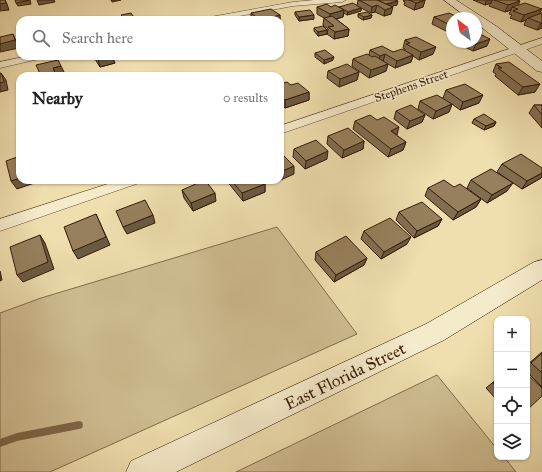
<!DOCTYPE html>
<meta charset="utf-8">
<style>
:root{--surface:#fff;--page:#f2f2f2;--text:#202124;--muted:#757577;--line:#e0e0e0}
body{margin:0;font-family:"IM FELL Great Primer",serif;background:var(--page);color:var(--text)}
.controls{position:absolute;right:12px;bottom:12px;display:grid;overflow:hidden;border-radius:8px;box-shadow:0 1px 3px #0004}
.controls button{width:36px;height:36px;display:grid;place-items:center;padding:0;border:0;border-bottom:1px solid var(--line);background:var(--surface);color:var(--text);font:20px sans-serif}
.compass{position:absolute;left:446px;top:12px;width:36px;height:36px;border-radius:50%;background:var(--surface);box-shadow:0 1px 3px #0004;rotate:328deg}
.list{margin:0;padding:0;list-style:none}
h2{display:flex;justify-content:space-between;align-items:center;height:52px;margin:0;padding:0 16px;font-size:17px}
h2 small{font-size:13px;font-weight:400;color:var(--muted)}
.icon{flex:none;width:22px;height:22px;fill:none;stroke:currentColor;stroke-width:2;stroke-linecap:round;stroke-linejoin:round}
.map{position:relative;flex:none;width:542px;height:472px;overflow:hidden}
.search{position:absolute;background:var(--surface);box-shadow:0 1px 3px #0004;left:16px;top:16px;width:268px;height:44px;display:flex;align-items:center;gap:10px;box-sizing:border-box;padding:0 14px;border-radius:12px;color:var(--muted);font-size:15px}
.panel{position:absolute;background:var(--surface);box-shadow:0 1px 3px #0004;left:16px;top:72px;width:268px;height:112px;border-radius:12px}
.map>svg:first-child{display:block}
.green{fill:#cfbd91;stroke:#826c4b}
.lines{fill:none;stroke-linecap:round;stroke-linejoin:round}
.stream{fill:#7f6748;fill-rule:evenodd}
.street-casing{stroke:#644b2f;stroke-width:1}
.secondary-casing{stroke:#351a05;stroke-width:1}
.street{fill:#f5eaca;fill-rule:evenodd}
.secondary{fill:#f5eaca;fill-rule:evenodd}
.wall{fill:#816e50;stroke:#351a05}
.shaded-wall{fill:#695a41;stroke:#351a05}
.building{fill:#96805d;stroke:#351a05}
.labels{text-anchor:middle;stroke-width:3;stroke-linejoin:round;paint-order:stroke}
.far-street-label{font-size:12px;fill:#351a05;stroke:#f5eaca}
.near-street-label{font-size:17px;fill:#351a05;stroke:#f5eaca}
</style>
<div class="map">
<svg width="542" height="472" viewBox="0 0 542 472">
<rect width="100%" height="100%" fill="#efdeae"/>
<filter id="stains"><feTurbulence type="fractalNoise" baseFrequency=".005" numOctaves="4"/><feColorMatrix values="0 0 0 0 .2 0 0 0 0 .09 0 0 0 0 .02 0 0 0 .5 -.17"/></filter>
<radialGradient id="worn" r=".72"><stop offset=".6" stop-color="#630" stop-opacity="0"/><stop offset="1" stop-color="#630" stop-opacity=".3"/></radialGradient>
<g class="green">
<polygon points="277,227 357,334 50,472 0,472 0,313 41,298"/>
<polygon points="437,375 497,449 497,457 504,457 516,472 236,472"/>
</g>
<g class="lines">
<polygon class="stream" points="79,421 82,422 83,425 82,428 79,429 17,441 0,447 0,439 17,433"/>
<defs>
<g id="street">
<polygon points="314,0 346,0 342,2 293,6 218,20 201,20 205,18 293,2"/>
<polygon points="542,38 542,44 280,134 280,126"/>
<polygon points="28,56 45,56 43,58 0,68 0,62"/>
<polygon points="120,180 141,180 139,183 0,231 0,219"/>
</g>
<g id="secondary">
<polygon points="444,0 456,0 496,26 542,61 542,72 537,71 476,23 476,18 468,18"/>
<polygon points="542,260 542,280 444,340 176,472 126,472 131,461 426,324 534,262"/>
</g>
</defs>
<use href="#street" class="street-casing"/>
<use href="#secondary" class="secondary-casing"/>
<use href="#street" class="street"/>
<use href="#secondary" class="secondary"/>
</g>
<g class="wall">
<polygon points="358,0 377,0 397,5 391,6 391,14 384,16 375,12 371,13 361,8 361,11 347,15 344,13 343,17 336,19 349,29 348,36 334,39 327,34 328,29 323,25 324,18 317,14 317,7 339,7 357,6"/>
<polygon points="404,0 425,0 423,7 414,10 404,5 405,2 403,1"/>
<polygon points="473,0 517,0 518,5 542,9 539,14 542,13 542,28 537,30 524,25 526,20 521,22 510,18 512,15 509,14 511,10 505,12 489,6 491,3 485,5"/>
<polygon points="295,12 314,19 299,21 295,15"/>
<polygon points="251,13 280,15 280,20 251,20"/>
<polygon points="358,14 372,15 371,18 363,20 358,17"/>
<polygon points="434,17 452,18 452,31 448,32 432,24"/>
<polygon points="314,28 327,34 318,36 314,31"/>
<polygon points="405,40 433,54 419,60 413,56 411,62 395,68 388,64 386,71 369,78 352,66 353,59 369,55 370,50 393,52 405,50 405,49 403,48"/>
<polygon points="454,42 476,42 487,46 473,51"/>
<polygon points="315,53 333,60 324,64 315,57"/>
<polygon points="93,56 115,56 116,58 113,59 115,63 100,67"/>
<polygon points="496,64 535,92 518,95 495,76 496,74 493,72"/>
<polygon points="328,71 359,72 357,80 339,87 327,78"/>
<polygon points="280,84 291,85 309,92 309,100 285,108 280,103"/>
<polygon points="446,90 479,103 460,110 452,104 449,112 433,119 418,109 420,101 443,98"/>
<polygon points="534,105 542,105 542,128 529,113"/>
<polygon points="396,111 425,115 422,122 407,129 394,119"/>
<polygon points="474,119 496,122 494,126 484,130 472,123"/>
<polygon points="355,121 397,136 406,142 403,150 388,157 353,129"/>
<polygon points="328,136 364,141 363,149 342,158 327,144"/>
<polygon points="294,149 327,159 305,169 293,157"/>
<polygon points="502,164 541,178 522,189 497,172"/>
<polygon points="226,180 262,180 265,184 265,192 243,201"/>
<polygon points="471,180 507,191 487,203 467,188"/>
<polygon points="428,188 481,199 476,207 453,220 425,196"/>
<polygon points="182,190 216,201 193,211 184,198"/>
<polygon points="399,212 442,219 438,226 414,238 396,220"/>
<polygon points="364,231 407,244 381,259 361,239"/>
<polygon points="316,252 367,258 364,265 334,282 315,260"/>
<polygon points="542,352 542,387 527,372 527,365"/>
<polygon points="497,379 497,400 486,388"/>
</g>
<g class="shaded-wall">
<polygon points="5,0 7,4 9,10 0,11 0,4"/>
<polygon points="30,0 31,4 18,6 16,3"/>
<polygon points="37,0 54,0 55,2 39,5"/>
<polygon points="111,0 121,0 112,2"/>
<polygon points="425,0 423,7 414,10 416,3"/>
<polygon points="490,0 492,0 491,3 485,5 486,1"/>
<polygon points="398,1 397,5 385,8 386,5"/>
<polygon points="520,1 517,8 512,7 511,10 505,12 508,5"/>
<polygon points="377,5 375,12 371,13 372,7"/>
<polygon points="393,7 391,14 384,16 385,10"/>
<polygon points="361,8 361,11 347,15 348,12"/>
<polygon points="542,9 538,16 528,18 526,20 521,22 524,15"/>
<polygon points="344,10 343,17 329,21 330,14"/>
<polygon points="280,15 280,20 260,20"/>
<polygon points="314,15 314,19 299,21 299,17"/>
<polygon points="372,15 371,18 363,20 364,17"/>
<polygon points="541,23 542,23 542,28 537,30"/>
<polygon points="452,24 452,31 448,32 450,25"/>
<polygon points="349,29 348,36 334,39 335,32"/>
<polygon points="327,30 327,34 318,36 318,32"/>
<polygon points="13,34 19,48 0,52 0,44"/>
<polygon points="490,39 487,46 473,51 476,44"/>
<polygon points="436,47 433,54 419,60 421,52"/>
<polygon points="385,54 383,62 378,64 380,56"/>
<polygon points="413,55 411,62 395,68 397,61"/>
<polygon points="110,56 115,56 116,58 113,59 115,63 100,67 98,59"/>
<polygon points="334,57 333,60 324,64 324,60"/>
<polygon points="388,64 386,71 369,78 371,70"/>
<polygon points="61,66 65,74 57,76 44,76 53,68"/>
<polygon points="359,72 357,80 339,87 340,79"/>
<polygon points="1,73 6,80 8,90 0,92 0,83"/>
<polygon points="540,84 535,92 518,95 523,87"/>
<polygon points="309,92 309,100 285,108 285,100"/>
<polygon points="483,95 479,103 460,110 463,102"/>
<polygon points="452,104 449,112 433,119 436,111"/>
<polygon points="425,115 422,122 407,129 410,121"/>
<polygon points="496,122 494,126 484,130 486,126"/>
<polygon points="399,127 397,135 391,131"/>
<polygon points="364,141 363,149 342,158 344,150"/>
<polygon points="406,142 403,150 388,157 391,149"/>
<polygon points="328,151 327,159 305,169 306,161"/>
<polygon points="294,166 294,174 274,183 274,180 280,180 280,172"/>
<polygon points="542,173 542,177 541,178 522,189 527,181"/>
<polygon points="20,178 20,180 43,180 17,189 11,181"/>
<polygon points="513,183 507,191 487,203 492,195"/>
<polygon points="265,184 265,192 243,201 242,193"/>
<polygon points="215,193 216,201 193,211 191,203"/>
<polygon points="481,199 476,207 453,220 458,212"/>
<polygon points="96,214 110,245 78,259 73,251"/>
<polygon points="153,215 155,223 127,234 123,227"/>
<polygon points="442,219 438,226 414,238 417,231"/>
<polygon points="40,235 45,243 54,269 23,282 17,275"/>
<polygon points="411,237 407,244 381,259 384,252"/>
<polygon points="367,258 364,265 334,282 336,275"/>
<polygon points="0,271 2,280 0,281"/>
</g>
<g class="building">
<polygon points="0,0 5,0 6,3 0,4"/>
<polygon points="15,0 30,0 16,3"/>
<polygon points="359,0 377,0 393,7 385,10 377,5 372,7"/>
<polygon points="378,0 395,0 398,1 386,4"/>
<polygon points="409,0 425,0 416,3"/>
<polygon points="494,0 517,0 520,1 508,5"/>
<polygon points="353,3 361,8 348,12 339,7"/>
<polygon points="525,3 542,9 524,15 513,11 518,9 512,7"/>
<polygon points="327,4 331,7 335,5 344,10 330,14 317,7"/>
<polygon points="271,9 280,15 260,20 251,13"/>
<polygon points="310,10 314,15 299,17 295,12"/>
<polygon points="367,12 372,15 364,17 358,14"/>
<polygon points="131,13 136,20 121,20 120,18 123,17 121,15"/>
<polygon points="449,13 460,18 452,18 452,24 450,25 434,17"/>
<polygon points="542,13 542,23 541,23 528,18"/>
<polygon points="332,16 349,29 335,32 328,27 334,26 324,18"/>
<polygon points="244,18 247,20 233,20"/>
<polygon points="323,26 327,30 318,32 314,28"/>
<polygon points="476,32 490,39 476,44 472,42 476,42"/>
<polygon points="13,34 15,40 0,44 0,37"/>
<polygon points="18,34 20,34 20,40"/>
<polygon points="416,37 436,47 421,52 406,44 410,43 405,40"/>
<polygon points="382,46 393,52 402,49 413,55 397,61 385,54 380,56 370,50"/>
<polygon points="325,50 334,57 324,60 315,53"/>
<polygon points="367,54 372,57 375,56 388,64 371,70 353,59"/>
<polygon points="96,56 110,56 98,59"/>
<polygon points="58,60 61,66 53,68 55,73 44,76 41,76 36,65"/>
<polygon points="509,62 540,84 523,87 498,68 502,68 496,64"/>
<polygon points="347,64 359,72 340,79 328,71"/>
<polygon points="0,73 1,73 4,82 0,83"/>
<polygon points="287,82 291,85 298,83 309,92 285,100 280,95 280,84"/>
<polygon points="465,84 483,95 463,102 446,90"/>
<polygon points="437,95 452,104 436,111 420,101"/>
<polygon points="411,105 425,115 410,121 396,111"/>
<polygon points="534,105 542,105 542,115"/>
<polygon points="484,114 496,122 486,126 474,119"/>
<polygon points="370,115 377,120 384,117 399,127 391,131 406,142 391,149 355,121"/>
<polygon points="348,128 364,141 344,150 328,136"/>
<polygon points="316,140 328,151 306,161 294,149"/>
<polygon points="282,154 294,166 280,172 280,155"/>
<polygon points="521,154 542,168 542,173 527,181 502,164"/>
<polygon points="20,156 20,178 11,181 6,161"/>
<polygon points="491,169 513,183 492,195 471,180"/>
<polygon points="205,180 215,193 191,203 182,190"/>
<polygon points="231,180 262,180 265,184 242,193"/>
<polygon points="444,180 454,187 460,184 481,199 458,212 428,188"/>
<polygon points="145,200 153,215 123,227 116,211"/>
<polygon points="422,202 442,219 417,231 399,212"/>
<polygon points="96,214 106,237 73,251 64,227"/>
<polygon points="390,218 411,237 384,252 364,231"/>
<polygon points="40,235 48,262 17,275 10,247"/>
<polygon points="346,236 367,258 336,275 316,252"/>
<polygon points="542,353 542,373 531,363"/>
<polygon points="527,374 542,388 542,396 527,410"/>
<polygon points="497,379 497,388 493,383"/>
</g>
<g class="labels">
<g class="far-street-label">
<text transform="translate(411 86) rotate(-19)" y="4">Stephens Street</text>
</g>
<g class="near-street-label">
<text transform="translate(345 376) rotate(-26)" y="6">East Florida Street</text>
</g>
</g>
<rect width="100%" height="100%" filter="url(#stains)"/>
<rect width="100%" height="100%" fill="url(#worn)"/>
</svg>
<div class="controls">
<button>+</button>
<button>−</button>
<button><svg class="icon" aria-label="locate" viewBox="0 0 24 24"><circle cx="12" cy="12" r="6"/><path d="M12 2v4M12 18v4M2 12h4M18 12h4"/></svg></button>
<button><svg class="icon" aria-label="layers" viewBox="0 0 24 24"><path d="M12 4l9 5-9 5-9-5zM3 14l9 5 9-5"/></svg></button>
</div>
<svg class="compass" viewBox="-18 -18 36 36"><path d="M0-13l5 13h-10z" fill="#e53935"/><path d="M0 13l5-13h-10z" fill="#757577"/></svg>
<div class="search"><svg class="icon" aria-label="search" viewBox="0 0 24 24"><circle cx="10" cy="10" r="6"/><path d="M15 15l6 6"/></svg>Search here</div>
<section class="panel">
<h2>Nearby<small>0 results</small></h2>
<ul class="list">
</ul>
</section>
</div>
